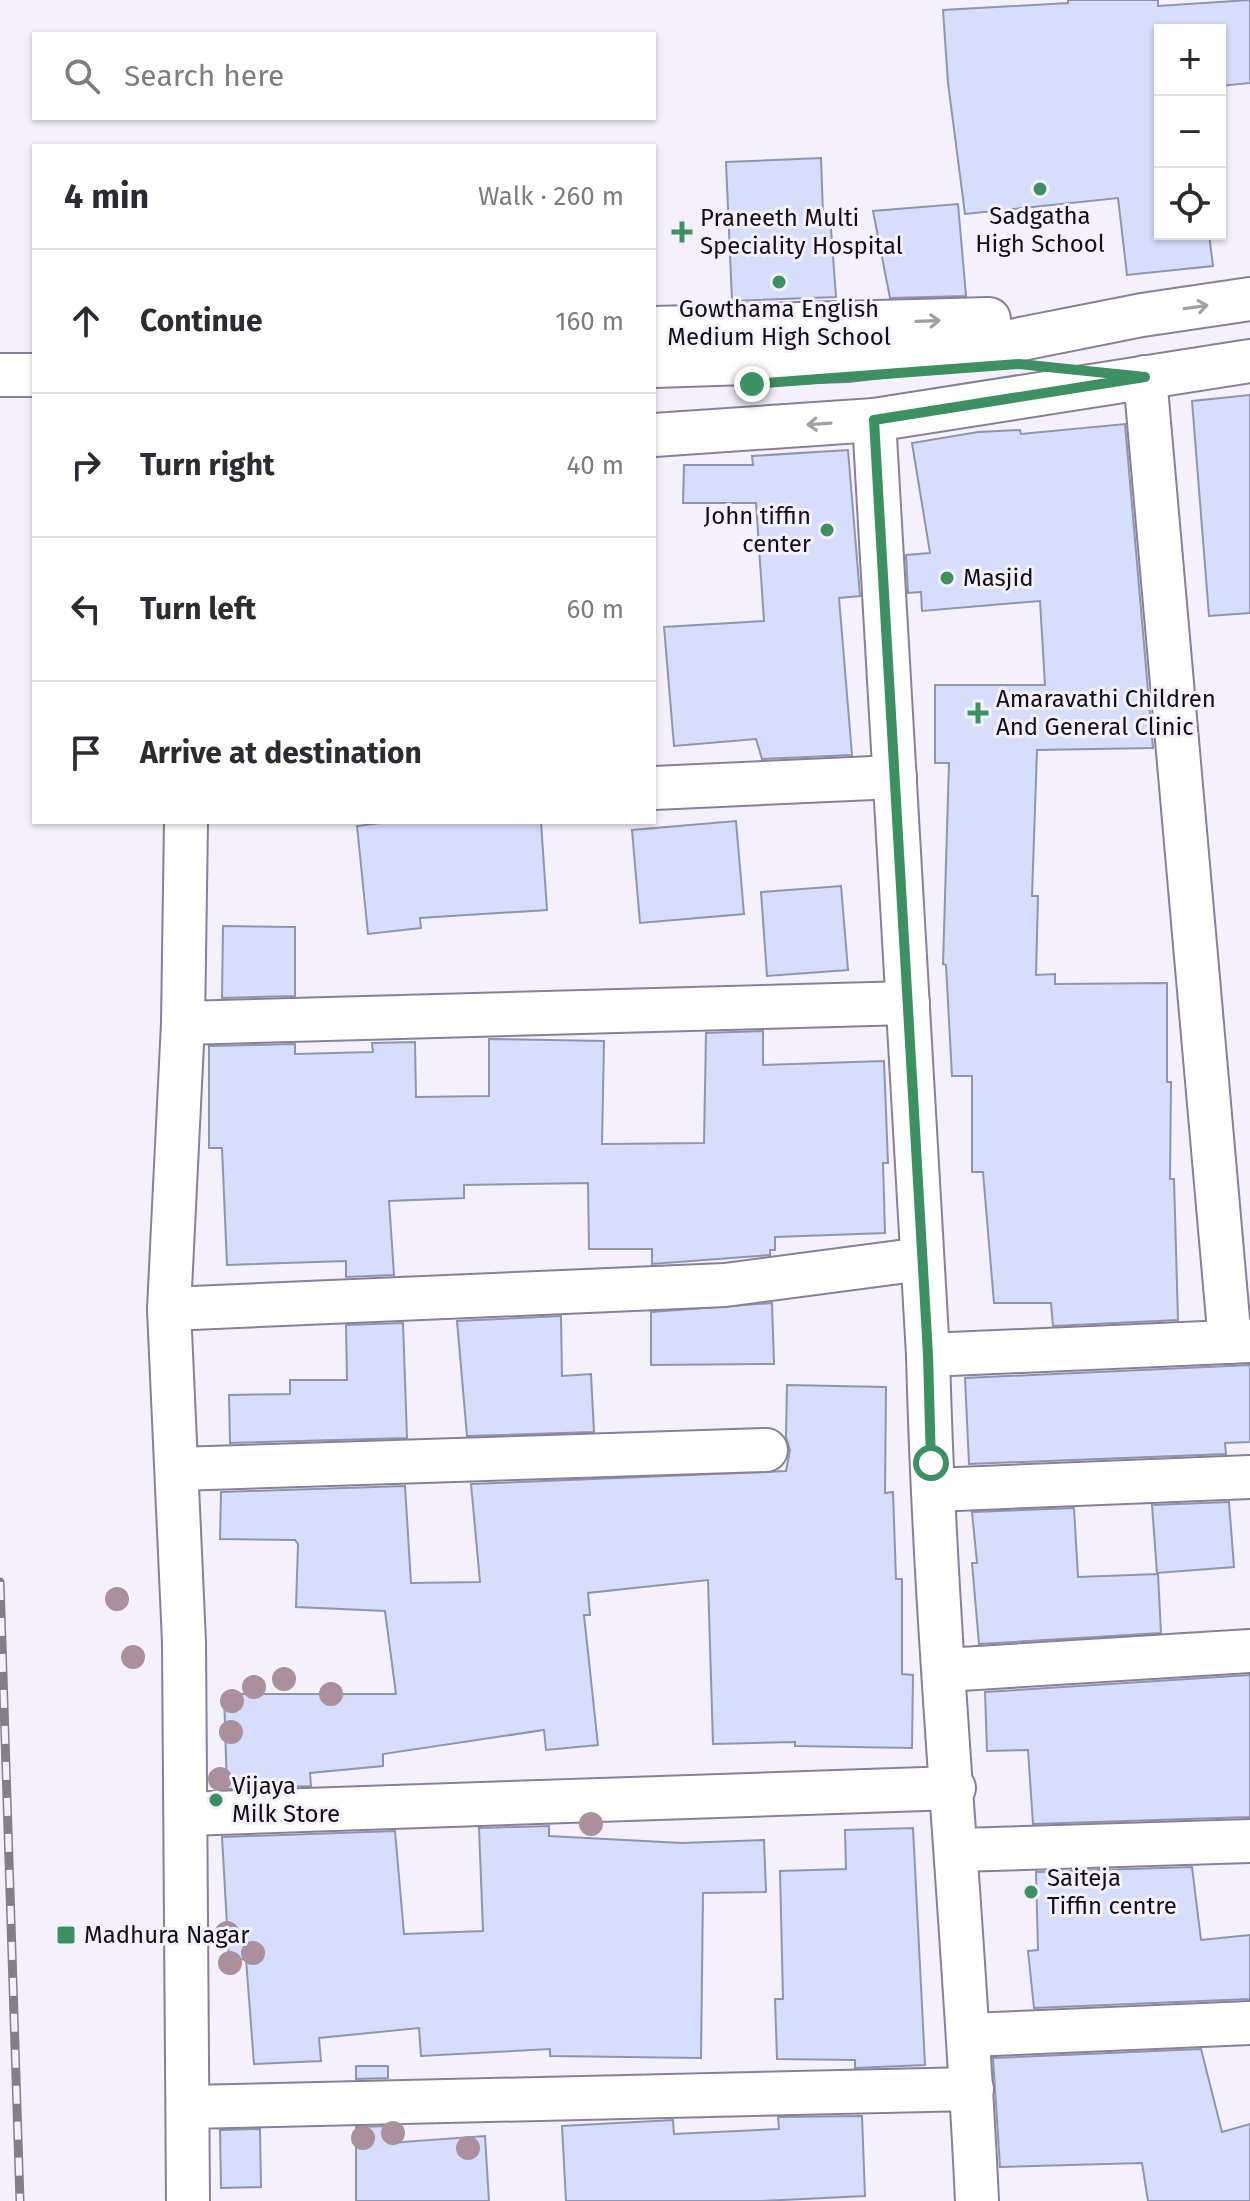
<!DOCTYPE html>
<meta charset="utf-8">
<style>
:root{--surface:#fff;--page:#f7f7f7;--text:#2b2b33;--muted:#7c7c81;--line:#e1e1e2}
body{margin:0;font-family:"Fira Sans",sans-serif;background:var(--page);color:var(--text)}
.controls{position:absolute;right:24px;top:24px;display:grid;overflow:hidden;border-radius:0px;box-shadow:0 2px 6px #0004}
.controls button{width:72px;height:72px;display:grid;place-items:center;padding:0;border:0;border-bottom:2px solid var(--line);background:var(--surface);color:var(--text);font:40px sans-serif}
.stop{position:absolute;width:24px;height:24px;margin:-18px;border:6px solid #3c9062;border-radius:50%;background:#fff}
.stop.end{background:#3c9062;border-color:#fff;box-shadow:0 2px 8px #0008}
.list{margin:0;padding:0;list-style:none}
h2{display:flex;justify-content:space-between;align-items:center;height:104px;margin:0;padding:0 32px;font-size:34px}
h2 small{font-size:26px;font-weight:400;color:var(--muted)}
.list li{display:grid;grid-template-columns:52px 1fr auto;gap:24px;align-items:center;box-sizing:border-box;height:144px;padding:0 32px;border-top:2px solid var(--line)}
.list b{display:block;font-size:30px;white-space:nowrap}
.list em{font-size:26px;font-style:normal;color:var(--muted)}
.icon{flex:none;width:44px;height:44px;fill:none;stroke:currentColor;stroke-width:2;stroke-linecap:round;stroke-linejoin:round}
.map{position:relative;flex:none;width:1250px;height:2201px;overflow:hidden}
.search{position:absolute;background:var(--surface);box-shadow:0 2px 6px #0004;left:32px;top:32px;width:624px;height:88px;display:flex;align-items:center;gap:20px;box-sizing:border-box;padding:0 28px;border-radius:0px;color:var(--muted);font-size:30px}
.panel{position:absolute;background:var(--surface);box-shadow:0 2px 6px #0004;left:32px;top:144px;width:624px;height:680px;border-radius:0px}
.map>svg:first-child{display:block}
.building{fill:#d6defb;stroke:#8e95af;stroke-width:2}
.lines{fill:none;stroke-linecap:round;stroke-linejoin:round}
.minor-casing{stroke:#897f98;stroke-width:46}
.minor{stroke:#fff;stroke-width:42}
.rail-casing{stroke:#827f89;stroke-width:9}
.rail{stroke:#f5f1fc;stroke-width:6;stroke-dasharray:18;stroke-linecap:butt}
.tree{fill:#ac8f9c}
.oneway{stroke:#a09fa2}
.route{stroke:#3c9062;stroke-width:10}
.poi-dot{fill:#3c9062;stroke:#f5f1fc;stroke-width:3}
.labels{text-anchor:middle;stroke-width:6;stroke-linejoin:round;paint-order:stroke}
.poi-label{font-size:24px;fill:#110e17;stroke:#f5f1fc;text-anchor:start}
</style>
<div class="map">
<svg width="1250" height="2201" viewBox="0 0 1250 2201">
<rect width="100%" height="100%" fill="#f5f1fc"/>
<g class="building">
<polygon points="1068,0 1158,0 1158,6 1250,0 1250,83 1220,86 1220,30 1160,30 1160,234 1209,234 1213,266 1127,275 1118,198 965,214 948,83 943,10 1068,3"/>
<polygon points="821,158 823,215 830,215 836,297 732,301 726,162"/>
<polygon points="958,204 966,296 890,298 873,211"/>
<polygon points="1250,395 1250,613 1209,616 1192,401"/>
<polygon points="1125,424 1153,748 1037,750 1032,896 1038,896 1036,975 1055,974 1055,984 1167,983 1167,1082 1171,1082 1170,1179 1174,1179 1178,1320 1053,1326 1051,1303 994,1303 983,1172 972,1172 972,1076 952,1076 946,965 943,964 949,763 935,763 935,685 1045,685 1040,601 922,611 921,592 908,593 906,555 930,553 912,443 978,432 1020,430 1021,434"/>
<polygon points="848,450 860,596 839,598 852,755 762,759 756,739 674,746 664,627 764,621 756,503 683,503 684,465 753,465 752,456"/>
<polygon points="736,821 744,914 640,923 632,830"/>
<polygon points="388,822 541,822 547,910 420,918 421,928 368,934 357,826"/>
<polygon points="841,886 848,970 767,976 761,892"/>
<polygon points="223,926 295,927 295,996 222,998"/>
<polygon points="763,1031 763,1065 884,1061 888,1163 883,1163 885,1233 775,1237 775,1250 770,1250 770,1255 652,1264 652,1249 589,1249 588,1183 464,1185 464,1198 389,1201 394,1275 346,1277 346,1261 227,1265 222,1148 209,1148 209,1046 295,1044 295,1054 373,1052 372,1043 415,1042 416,1097 489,1096 489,1039 604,1041 602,1144 704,1143 706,1033"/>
<polygon points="772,1303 774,1364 651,1365 651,1312"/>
<polygon points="561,1316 562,1376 591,1374 594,1432 467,1436 457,1321"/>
<polygon points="403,1323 407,1438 230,1443 229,1395 290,1394 290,1380 347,1380 346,1325"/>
<polygon points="1250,1365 1250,1442 1225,1443 1226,1454 969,1464 965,1378"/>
<polygon points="787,1385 886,1387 885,1493 893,1492 896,1579 902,1579 902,1674 913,1675 912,1748 795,1746 795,1742 713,1744 708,1580 588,1593 590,1615 584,1615 598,1745 546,1750 544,1730 383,1754 383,1766 310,1773 311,1786 227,1789 224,1694 396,1694 385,1611 296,1607 298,1544 295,1540 220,1539 221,1492 405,1486 411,1583 480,1582 471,1484 786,1471 790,1450 786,1437"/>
<polygon points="1229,1502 1234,1567 1157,1573 1152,1505"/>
<polygon points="1074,1508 1078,1577 1158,1574 1161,1633 979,1644 972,1563 977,1563 972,1512"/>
<polygon points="1250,1675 1250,1817 1033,1824 1028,1750 987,1751 985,1692"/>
<polygon points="549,1826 549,1836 682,1843 764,1840 766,1892 703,1893 701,2058 550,2056 550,2049 421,2056 419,2028 319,2038 321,2061 254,2064 246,1959 229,1960 222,1837 395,1831 404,1934 483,1931 479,1828"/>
<polygon points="913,1828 925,2065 855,2068 855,2060 777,2059 775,1999 783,1999 780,1871 846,1869 845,1830"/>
<polygon points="1192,1867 1201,1940 1250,1935 1250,1999 1034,2008 1028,1951 1038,1950 1036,1872"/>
<polygon points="1201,2049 1222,2132 1250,2124 1250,2201 1148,2201 1142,2163 1000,2167 993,2058"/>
<polygon points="356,2066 388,2066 388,2078 356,2079"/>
<polygon points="862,2116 865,2196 762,2201 566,2201 562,2126 673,2120 674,2134 779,2129 778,2117"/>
<polygon points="389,2126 389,2143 485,2136 489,2201 356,2201 356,2127"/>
<polygon points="260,2129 261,2187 221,2188 220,2130"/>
</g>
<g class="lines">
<defs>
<g id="minor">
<polyline points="654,328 989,319"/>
<polyline points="654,366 848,360 1011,341 1142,315 1250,299"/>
<polyline points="0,375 34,375"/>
<polyline points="1145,377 1230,1342"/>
<path d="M874,420L928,1355C935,1637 964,1919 977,2201"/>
<polyline points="654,435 874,420 1250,361"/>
<polyline points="654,788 895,777"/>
<polyline points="186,822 183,1023 169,1309 184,1642 188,2201"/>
<polyline points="183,1023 908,1003"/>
<polyline points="169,1309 725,1285 922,1259"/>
<polyline points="928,1355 1250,1341"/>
<polyline points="177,1469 766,1450"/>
<polyline points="933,1490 1250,1477"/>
<polyline points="945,1670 1250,1651"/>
<polyline points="186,1814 954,1788"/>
<polyline points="958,1850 1250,1841"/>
<polyline points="969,2035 1250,2023"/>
<polyline points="188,2107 972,2089"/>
</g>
</defs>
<use href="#minor" class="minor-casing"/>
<use href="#minor" class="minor"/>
<defs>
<polyline id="rail" points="0,1582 20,2201"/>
</defs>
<use href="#rail" class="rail-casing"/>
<use href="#rail" class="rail"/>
</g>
<g class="tree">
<circle cx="117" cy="1599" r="12"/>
<circle cx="133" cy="1657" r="12"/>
<circle cx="284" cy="1679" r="12"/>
<circle cx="254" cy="1687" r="12"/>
<circle cx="331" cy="1694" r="12"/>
<circle cx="232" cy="1701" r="12"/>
<circle cx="231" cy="1732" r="12"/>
<circle cx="220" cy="1779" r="12"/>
<circle cx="591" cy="1824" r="12"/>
<circle cx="227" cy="1933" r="12"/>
<circle cx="253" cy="1953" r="12"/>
<circle cx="230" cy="1963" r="12"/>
<circle cx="393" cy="2133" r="12"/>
<circle cx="363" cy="2138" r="12"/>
<circle cx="468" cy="2148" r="12"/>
</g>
<defs><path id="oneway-shaft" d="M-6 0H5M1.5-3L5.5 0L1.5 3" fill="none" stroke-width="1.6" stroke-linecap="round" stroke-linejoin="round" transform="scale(2)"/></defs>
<g class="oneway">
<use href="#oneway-shaft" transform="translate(1196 307) rotate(-8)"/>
<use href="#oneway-shaft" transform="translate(928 321) rotate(-2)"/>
<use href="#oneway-shaft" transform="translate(819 424) rotate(176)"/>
</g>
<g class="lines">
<polyline class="route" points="752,384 1019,364 1145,377 874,420 928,1355 931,1463"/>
</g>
<g class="poi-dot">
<circle cx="1040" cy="189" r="8"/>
<path d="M678 220h8v8h8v8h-8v8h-8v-8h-8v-8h8z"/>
<circle cx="779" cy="282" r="8"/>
<circle cx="827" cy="530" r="8"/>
<circle cx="947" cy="578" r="8"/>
<path d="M974 701h8v8h8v8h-8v8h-8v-8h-8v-8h8z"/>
<circle cx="216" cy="1800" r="8"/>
<circle cx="1031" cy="1892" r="8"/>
<rect x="56" y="1925" width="20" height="20" rx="4"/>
</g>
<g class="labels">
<g class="poi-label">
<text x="1040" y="224" text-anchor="middle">Sadgatha<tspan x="1040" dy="28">High School</tspan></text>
<text x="700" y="226">Praneeth Multi<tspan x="700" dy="28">Speciality Hospital</tspan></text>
<text x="779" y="317" text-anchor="middle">Gowthama English<tspan x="779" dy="28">Medium High School</tspan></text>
<text x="811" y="524" text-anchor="end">John tiffin<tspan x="811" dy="28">center</tspan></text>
<text x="963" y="586">Masjid</text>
<text x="996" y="707">Amaravathi Children<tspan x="996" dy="28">And General Clinic</tspan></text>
<text x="232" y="1794">Vijaya<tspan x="232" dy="28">Milk Store</tspan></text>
<text x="1047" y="1886">Saiteja<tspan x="1047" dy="28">Tiffin centre</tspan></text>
<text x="84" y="1943">Madhura Nagar</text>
</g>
</g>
</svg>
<div class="controls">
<button>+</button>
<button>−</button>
<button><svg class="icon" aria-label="locate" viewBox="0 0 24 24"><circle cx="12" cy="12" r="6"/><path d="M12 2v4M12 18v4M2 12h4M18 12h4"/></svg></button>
</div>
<div class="stop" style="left:931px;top:1463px"></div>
<div class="stop end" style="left:752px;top:384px"></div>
<div class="search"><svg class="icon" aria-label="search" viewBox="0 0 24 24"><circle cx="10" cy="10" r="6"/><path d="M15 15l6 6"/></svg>Search here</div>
<section class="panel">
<h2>4 min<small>Walk · 260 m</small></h2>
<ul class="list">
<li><svg class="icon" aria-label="ahead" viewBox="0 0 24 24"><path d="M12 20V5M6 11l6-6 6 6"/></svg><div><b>Continue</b></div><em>160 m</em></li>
<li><svg class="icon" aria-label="right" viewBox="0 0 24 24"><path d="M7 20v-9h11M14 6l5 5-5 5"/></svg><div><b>Turn right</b></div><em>40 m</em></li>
<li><svg class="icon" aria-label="left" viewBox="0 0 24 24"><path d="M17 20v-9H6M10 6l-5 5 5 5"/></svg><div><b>Turn left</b></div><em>60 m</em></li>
<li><svg class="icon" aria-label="arrive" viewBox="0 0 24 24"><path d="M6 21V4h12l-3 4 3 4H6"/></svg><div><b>Arrive at destination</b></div></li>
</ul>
</section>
</div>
